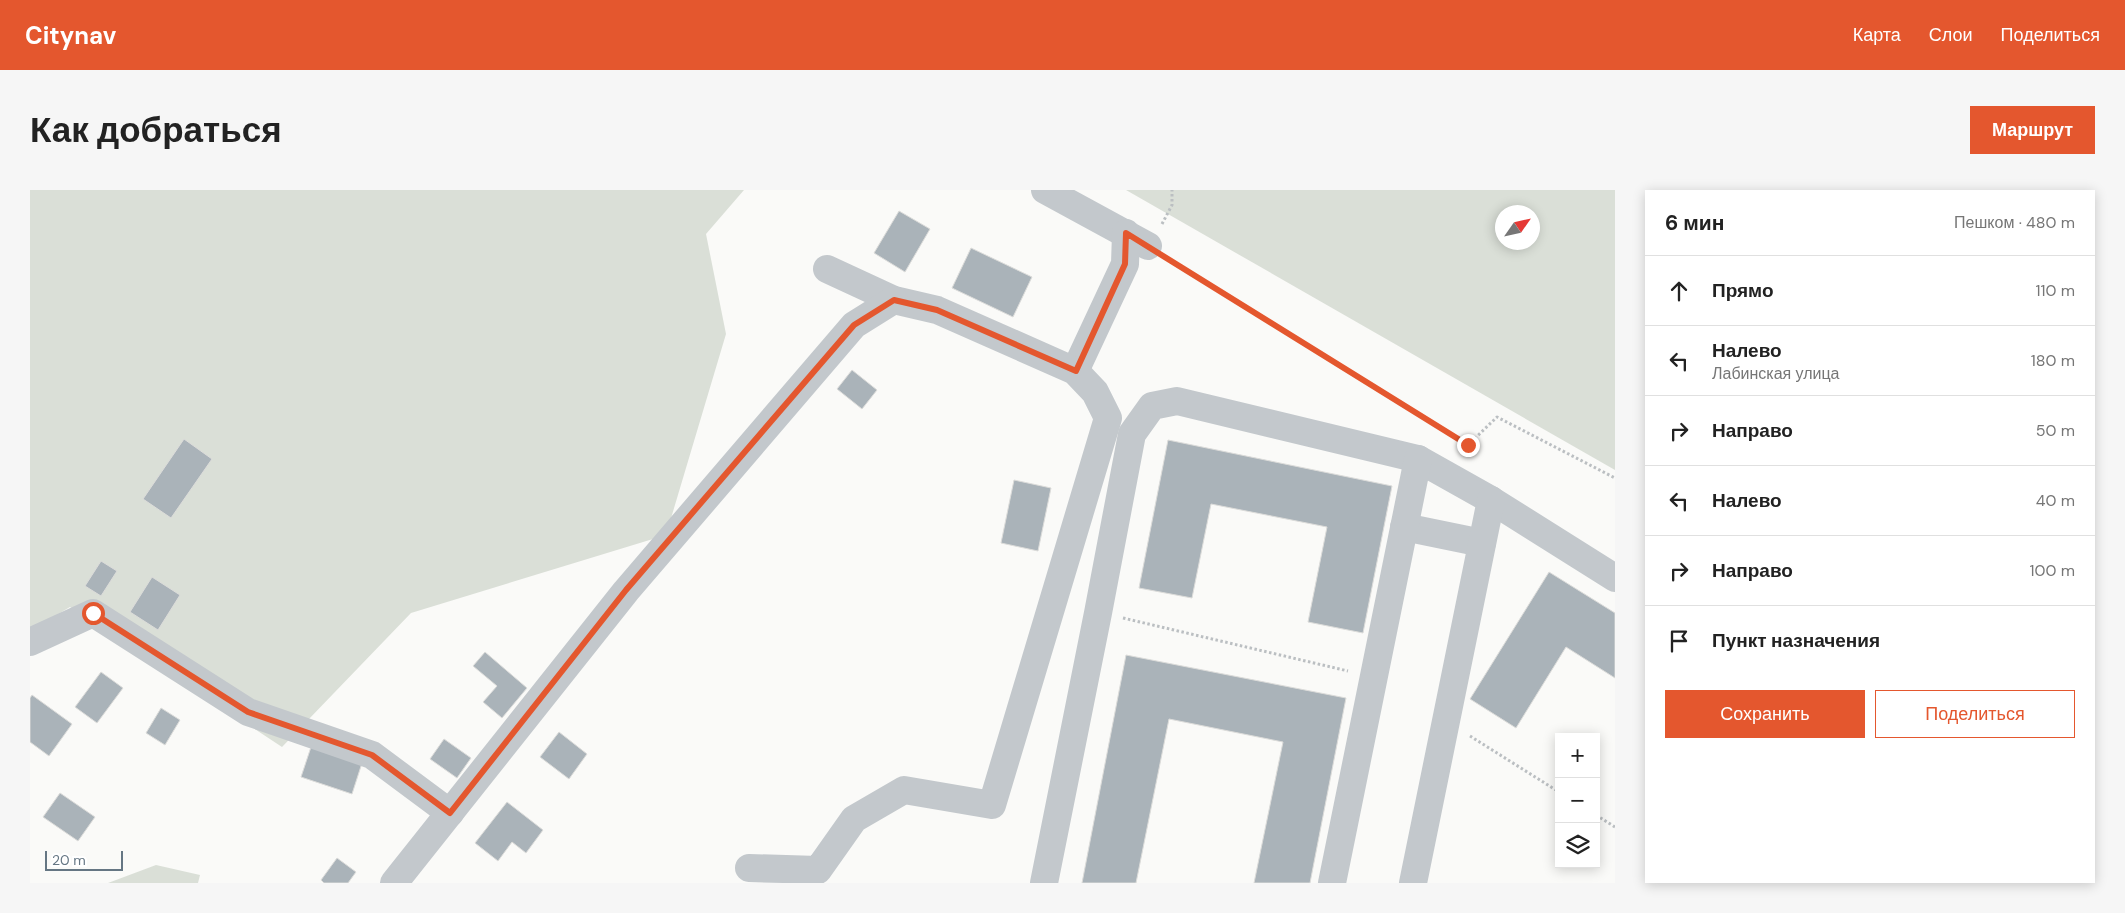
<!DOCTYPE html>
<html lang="ru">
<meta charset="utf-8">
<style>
:root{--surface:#fff;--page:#f6f6f6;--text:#222;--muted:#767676;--line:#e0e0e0;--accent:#e4572e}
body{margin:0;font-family:"DM Sans",sans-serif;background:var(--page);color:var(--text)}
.controls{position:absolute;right:15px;bottom:15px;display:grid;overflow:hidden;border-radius:0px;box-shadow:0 2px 12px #0003}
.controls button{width:45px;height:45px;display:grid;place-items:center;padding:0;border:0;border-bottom:1px solid var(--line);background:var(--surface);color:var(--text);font:25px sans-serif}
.compass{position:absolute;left:1465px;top:15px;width:45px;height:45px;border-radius:50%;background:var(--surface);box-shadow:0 2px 12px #0003;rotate:56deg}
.scale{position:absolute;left:15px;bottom:12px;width:78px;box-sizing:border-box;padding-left:5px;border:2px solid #657683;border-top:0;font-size:14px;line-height:18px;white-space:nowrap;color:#657683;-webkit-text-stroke:4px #fff;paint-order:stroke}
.stop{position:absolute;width:15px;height:15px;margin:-11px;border:4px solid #e4572e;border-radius:50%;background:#fff}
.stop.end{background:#e4572e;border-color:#fff;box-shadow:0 1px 5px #0008}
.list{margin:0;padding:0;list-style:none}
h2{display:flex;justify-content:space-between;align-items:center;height:65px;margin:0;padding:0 20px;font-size:21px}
h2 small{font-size:16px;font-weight:400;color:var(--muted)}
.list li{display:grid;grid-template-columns:32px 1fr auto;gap:15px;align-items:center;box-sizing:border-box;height:70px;padding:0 20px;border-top:1px solid var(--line)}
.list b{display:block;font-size:19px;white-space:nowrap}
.list p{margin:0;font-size:16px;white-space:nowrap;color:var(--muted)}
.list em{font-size:16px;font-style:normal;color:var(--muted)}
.actions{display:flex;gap:10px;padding:15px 20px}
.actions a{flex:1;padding:11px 0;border:1px solid var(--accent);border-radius:0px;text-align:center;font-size:18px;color:var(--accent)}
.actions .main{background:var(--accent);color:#fff}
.icon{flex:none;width:28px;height:28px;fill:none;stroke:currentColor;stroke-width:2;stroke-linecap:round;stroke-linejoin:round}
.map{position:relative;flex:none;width:1585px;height:693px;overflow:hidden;border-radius:0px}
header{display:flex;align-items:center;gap:30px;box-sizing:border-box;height:70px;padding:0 25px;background:var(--accent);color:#fff}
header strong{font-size:24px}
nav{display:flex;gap:28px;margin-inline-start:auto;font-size:18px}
.intro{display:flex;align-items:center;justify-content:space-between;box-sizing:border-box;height:120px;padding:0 30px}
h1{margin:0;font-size:35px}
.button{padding:12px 22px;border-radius:0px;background:var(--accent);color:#fff;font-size:18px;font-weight:700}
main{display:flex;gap:30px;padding:0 30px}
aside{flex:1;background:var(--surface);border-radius:0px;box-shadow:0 2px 12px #0003}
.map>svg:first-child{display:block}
.green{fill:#dadfd7;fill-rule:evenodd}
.building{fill:#aab3b9;stroke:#dcdcda}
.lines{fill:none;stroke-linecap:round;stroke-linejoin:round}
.path{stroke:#bbbfc2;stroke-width:3;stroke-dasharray:2.5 2.5;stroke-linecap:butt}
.minor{stroke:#c3c8cc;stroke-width:28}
.route{stroke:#e4572e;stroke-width:6}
</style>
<header>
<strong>Citynav</strong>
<nav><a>Карта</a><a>Слои</a><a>Поделиться</a></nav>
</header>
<div class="intro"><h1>Как добраться</h1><a class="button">Маршрут</a></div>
<main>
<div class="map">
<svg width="1585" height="693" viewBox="0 0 1585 693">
<rect width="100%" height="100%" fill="#fafaf8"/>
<g class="green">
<polygon points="0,0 714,0 676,44 696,144 636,345 381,423 252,557 40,417 0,441"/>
<path d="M1096,0H1585V280ZM1472,22H1502V52H1472Z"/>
<polygon points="126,675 170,685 168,693 78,693"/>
</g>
<g class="building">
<polygon points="869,21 900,39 875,82 844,63"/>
<polygon points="941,58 1002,87 983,127 922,98"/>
<polygon points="822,180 847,200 832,219 807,199"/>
<polygon points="154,249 182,269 141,328 113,309"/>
<polygon points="1138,250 1362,296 1333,443 1278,432 1297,337 1181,314 1162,408 1109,398"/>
<polygon points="984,290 1021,298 1008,361 971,353"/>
<polygon points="71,371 87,381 71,406 55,396"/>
<polygon points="1519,382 1585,423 1585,488 1536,457 1486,538 1440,509"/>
<polygon points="122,387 150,405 128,440 100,422"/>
<polygon points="455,462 497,498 472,528 453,512 467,496 443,476"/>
<polygon points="1096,465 1316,508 1280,693 1224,693 1253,552 1139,529 1106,693 1052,693"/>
<polygon points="71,482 93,498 67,533 45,517"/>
<polygon points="2,505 42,534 19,566 0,552 0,508"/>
<polygon points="131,518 150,530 135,555 116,543"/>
<polygon points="529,542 557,564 539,589 510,567"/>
<polygon points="414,549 441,568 427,588 400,569"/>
<polygon points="281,557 332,573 322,604 271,587"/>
<polygon points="30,603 65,627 48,651 13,627"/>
<polygon points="477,612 513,640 496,663 482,652 468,671 445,653"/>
<polygon points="307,668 326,682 318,693 294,693 291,690"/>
</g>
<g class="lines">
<g class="path">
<polyline points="1132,34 1142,15 1142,0"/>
<polyline points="1140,70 1438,255 1467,227 1585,288"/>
<polyline points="1093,428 1318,481"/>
<polyline points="1440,546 1529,602"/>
<polyline points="1566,625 1585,637"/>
</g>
<g class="minor">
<polyline points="1015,0 1118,56"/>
<polyline points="1045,181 1095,74 1096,43"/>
<polyline points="1374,337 1452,353"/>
<polyline points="0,452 63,423 218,522 342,565 420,623"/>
<polyline points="719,678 788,680 824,629 874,600 962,615 1078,228 1065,202 1045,181 907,120 864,110 797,79"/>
<polyline points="364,693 596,401 824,135 864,110"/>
<polyline points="1014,693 1068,423 1102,244 1122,216 1147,211 1388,269 1461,310 1585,388"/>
<polyline points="1302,693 1388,269"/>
<polyline points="1383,693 1461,310"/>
</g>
</g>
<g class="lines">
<polyline class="route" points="63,423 218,522 342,565 420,623 596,400 824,135 864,110 907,120 1046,181 1095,74 1096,43 1438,255"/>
</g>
</svg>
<div class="controls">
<button>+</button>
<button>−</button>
<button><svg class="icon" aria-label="layers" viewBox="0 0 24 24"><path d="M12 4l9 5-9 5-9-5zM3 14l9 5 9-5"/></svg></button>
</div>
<svg class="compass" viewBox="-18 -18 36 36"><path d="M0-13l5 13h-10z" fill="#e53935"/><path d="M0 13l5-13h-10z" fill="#767676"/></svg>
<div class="scale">20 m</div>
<div class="stop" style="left:63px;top:423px"></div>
<div class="stop end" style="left:1438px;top:255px"></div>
</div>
<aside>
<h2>6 мин<small>Пешком · 480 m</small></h2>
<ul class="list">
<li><svg class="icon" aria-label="ahead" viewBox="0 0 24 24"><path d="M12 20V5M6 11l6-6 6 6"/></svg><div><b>Прямо</b></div><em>110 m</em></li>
<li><svg class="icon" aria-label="left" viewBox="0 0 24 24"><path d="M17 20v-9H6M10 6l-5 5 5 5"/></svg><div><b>Налево</b><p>Лабинская улица</p></div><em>180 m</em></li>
<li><svg class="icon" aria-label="right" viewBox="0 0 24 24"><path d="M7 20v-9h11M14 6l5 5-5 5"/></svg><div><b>Направо</b></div><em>50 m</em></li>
<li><svg class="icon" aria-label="left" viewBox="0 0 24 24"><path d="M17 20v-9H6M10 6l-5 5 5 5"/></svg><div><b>Налево</b></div><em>40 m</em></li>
<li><svg class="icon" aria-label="right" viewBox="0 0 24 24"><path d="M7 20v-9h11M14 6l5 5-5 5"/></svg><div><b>Направо</b></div><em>100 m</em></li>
<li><svg class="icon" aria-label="arrive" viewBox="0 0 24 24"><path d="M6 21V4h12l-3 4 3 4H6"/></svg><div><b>Пункт назначения</b></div></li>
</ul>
<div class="actions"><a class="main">Сохранить</a><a>Поделиться</a></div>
</aside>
</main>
